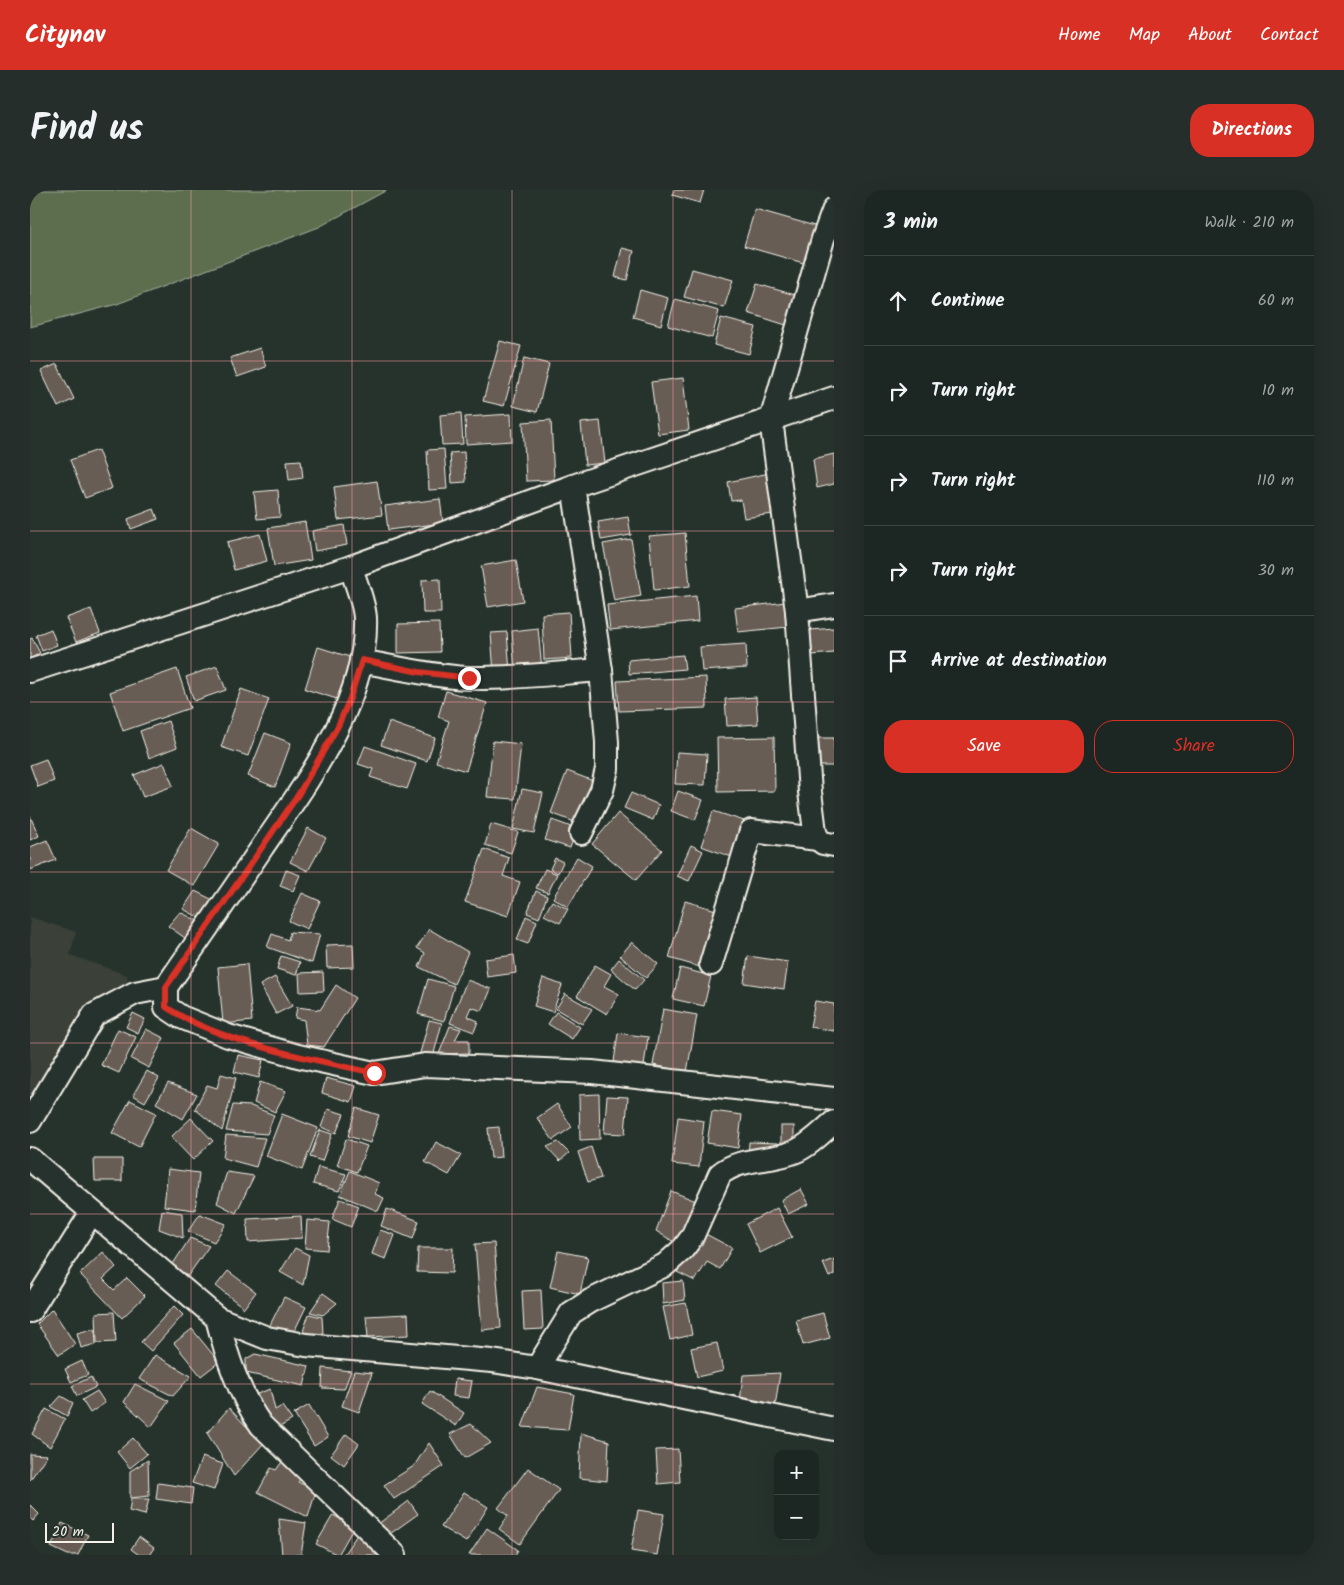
<!DOCTYPE html>
<meta charset="utf-8">
<style>
:root{--surface:#1c2622;--page:#252e2a;--text:#f1f3f6;--muted:#a0a5a5;--line:#3a4340;--accent:#d93025}
body{margin:0;font-family:Kalam,sans-serif;background:var(--page);color:var(--text)}
.controls{position:absolute;right:15px;bottom:15px;display:grid;overflow:hidden;border-radius:10px;box-shadow:0 5px 20px #0002}
.controls button{width:45px;height:45px;display:grid;place-items:center;padding:0;border:0;border-bottom:1px solid var(--line);background:var(--surface);color:var(--text);font:25px sans-serif}
.scale{position:absolute;left:15px;bottom:12px;width:69px;box-sizing:border-box;padding-left:5px;border:2px solid #f4f1e8;border-top:0;font-size:14px;line-height:18px;white-space:nowrap;color:#f4f1e8;-webkit-text-stroke:4px #26332d;paint-order:stroke}
.stop{position:absolute;width:15px;height:15px;margin:-11px;border:4px solid #d93025;border-radius:50%;background:#fff}
.stop.end{background:#d93025;border-color:#fff;box-shadow:0 1px 5px #0008}
.list{margin:0;padding:0;list-style:none}
h2{display:flex;justify-content:space-between;align-items:center;height:65px;margin:0;padding:0 20px;font-size:21px}
h2 small{font-size:16px;font-weight:400;color:var(--muted)}
.list li{display:grid;grid-template-columns:32px 1fr auto;gap:15px;align-items:center;box-sizing:border-box;height:90px;padding:0 20px;border-top:1px solid var(--line)}
.list b{display:block;font-size:19px;white-space:nowrap}
.list em{font-size:16px;font-style:normal;color:var(--muted)}
.actions{display:flex;gap:10px;padding:15px 20px}
.actions a{flex:1;padding:11px 0;border:1px solid var(--accent);border-radius:20px;text-align:center;font-size:18px;color:var(--accent)}
.actions .main{background:var(--accent);color:#fff}
.icon{flex:none;width:28px;height:28px;fill:none;stroke:currentColor;stroke-width:2;stroke-linecap:round;stroke-linejoin:round}
.map{position:relative;flex:none;width:804px;height:1365px;overflow:hidden;border-radius:20px}
header{display:flex;align-items:center;gap:30px;box-sizing:border-box;height:70px;padding:0 25px;background:var(--accent);color:#fff}
header strong{font-size:24px}
nav{display:flex;gap:28px;margin-inline-start:auto;font-size:18px}
.intro{display:flex;align-items:center;justify-content:space-between;box-sizing:border-box;height:120px;padding:0 30px}
h1{margin:0;font-size:35px}
.button{padding:12px 22px;border-radius:20px;background:var(--accent);color:#fff;font-size:18px;font-weight:700}
main{display:flex;gap:30px;padding:0 30px}
aside{flex:1;background:var(--surface);border-radius:20px;box-shadow:0 5px 20px #0002}
.map>svg:first-child{display:block}
.built{fill:#3a4039}
.green{fill:#5d6e50;stroke:#a8b09c}
.building{fill:#685d54;stroke:#f4f1e8}
.lines{fill:none;stroke-linecap:round;stroke-linejoin:round}
.minor-casing{stroke:#f4f1e8;stroke-width:26}
.minor{stroke:#26332d;stroke-width:22}
.route{stroke:#d93025;stroke-width:6}
.grid{fill:none;stroke:#ff9aa2;stroke-width:1;stroke-opacity:0.55}
</style>
<header>
<strong>Citynav</strong>
<nav><a>Home</a><a>Map</a><a>About</a><a>Contact</a></nav>
</header>
<div class="intro"><h1>Find us</h1><a class="button">Directions</a></div>
<main>
<div class="map">
<svg width="804" height="1365" viewBox="0 0 804 1365">
<rect width="100%" height="100%" fill="#26332d"/>
<filter id="ink" filterUnits="userSpaceOnUse"><feTurbulence type="fractalNoise" baseFrequency=".02" numOctaves="2"/><feDisplacementMap in="SourceGraphic" scale="10" xChannelSelector="R" yChannelSelector="G"/><feConvolveMatrix kernelMatrix="1 2 1 2 8 2 1 2 1" color-interpolation-filters="sRGB"/></filter>
<g filter="url(#ink)">
<polygon class="built" points="0,727 46,742 40,765 97,785 99,803 59,822 0,920"/>
<polygon class="green" points="0,0 357,0 289,37 87,114 0,137"/>
<g class="building">
<polygon points="644,0 674,0 670,13 642,5"/>
<polygon points="725,19 788,37 777,74 714,56"/>
<polygon points="592,58 604,61 597,90 585,87"/>
<polygon points="662,79 703,90 694,118 654,107"/>
<polygon points="727,94 765,105 756,135 718,123"/>
<polygon points="610,100 638,108 631,135 603,127"/>
<polygon points="645,109 689,121 682,148 638,136"/>
<polygon points="691,128 726,137 719,164 684,155"/>
<polygon points="470,151 491,156 474,216 453,211"/>
<polygon points="230,158 236,177 207,187 200,168"/>
<polygon points="494,168 519,174 507,222 483,216"/>
<polygon points="27,174 44,209 28,217 11,181"/>
<polygon points="653,188 659,240 628,244 621,192"/>
<polygon points="431,223 433,254 412,255 410,225"/>
<polygon points="481,224 482,251 436,254 435,227"/>
<polygon points="521,230 524,290 496,291 493,232"/>
<polygon points="570,231 575,273 555,275 551,233"/>
<polygon points="414,259 417,299 399,300 397,260"/>
<polygon points="68,260 82,298 55,308 40,270"/>
<polygon points="434,262 436,292 422,293 420,263"/>
<polygon points="804,264 804,294 787,298 783,269"/>
<polygon points="271,270 273,288 259,290 257,271"/>
<polygon points="739,283 743,324 714,328 711,310 701,311 698,292"/>
<polygon points="347,291 352,325 308,330 304,297"/>
<polygon points="248,300 250,327 227,329 224,302"/>
<polygon points="410,309 413,333 358,340 355,316"/>
<polygon points="124,319 128,329 101,339 98,329"/>
<polygon points="598,327 601,345 571,350 568,332"/>
<polygon points="275,332 281,370 244,376 238,338"/>
<polygon points="314,335 317,355 285,361 282,341"/>
<polygon points="655,343 660,396 624,400 619,346"/>
<polygon points="230,344 237,371 204,380 197,352"/>
<polygon points="601,349 611,406 584,411 573,354"/>
<polygon points="486,370 493,411 458,417 451,376"/>
<polygon points="410,389 411,423 393,423 392,390"/>
<polygon points="666,406 668,431 580,440 577,415"/>
<polygon points="756,412 758,437 708,442 705,418"/>
<polygon points="61,419 70,443 46,452 36,428"/>
<polygon points="539,422 542,468 514,470 512,424"/>
<polygon points="409,433 410,462 368,463 368,434"/>
<polygon points="508,438 512,480 485,482 482,441"/>
<polygon points="804,438 804,463 782,465 780,440"/>
<polygon points="21,439 27,455 12,461 6,445"/>
<polygon points="477,442 480,483 464,484 461,443"/>
<polygon points="2,448 10,463 0,469 0,449"/>
<polygon points="716,454 717,478 672,481 670,457"/>
<polygon points="288,457 323,468 310,510 275,499"/>
<polygon points="653,465 655,479 599,484 598,470"/>
<polygon points="187,476 196,500 164,511 156,487"/>
<polygon points="147,479 160,518 93,541 80,502"/>
<polygon points="676,487 677,518 589,521 587,491"/>
<polygon points="211,499 239,509 218,566 191,557"/>
<polygon points="416,501 457,513 436,581 406,572 419,531 408,527"/>
<polygon points="726,507 728,534 697,536 695,509"/>
<polygon points="138,531 147,557 119,568 110,541"/>
<polygon points="359,532 405,548 397,571 351,555"/>
<polygon points="235,543 261,553 245,597 218,586"/>
<polygon points="744,547 745,601 688,602 687,548"/>
<rect x="788" y="548" width="16" height="28"/>
<polygon points="463,551 491,554 485,609 457,607"/>
<polygon points="335,556 386,574 377,599 340,587 343,579 328,574"/>
<polygon points="647,562 677,564 675,595 645,594"/>
<polygon points="16,569 24,591 8,597 0,575"/>
<polygon points="134,573 143,596 113,607 104,585"/>
<polygon points="537,581 566,592 550,634 521,623"/>
<polygon points="492,599 513,603 504,643 483,639"/>
<polygon points="648,601 673,610 665,630 641,621"/>
<polygon points="601,603 629,615 623,630 594,618"/>
<polygon points="683,621 714,631 702,667 671,656"/>
<polygon points="588,623 632,660 606,690 562,654"/>
<polygon points="0,626 9,646 0,650"/>
<polygon points="522,630 547,639 540,658 515,650"/>
<polygon points="461,634 488,642 481,663 455,655"/>
<polygon points="161,638 189,654 164,696 136,680"/>
<polygon points="278,638 296,648 278,681 260,672"/>
<polygon points="17,650 26,670 0,680 0,657"/>
<polygon points="661,655 673,661 659,691 647,686"/>
<polygon points="454,659 479,668 473,686 490,692 478,726 435,712"/>
<polygon points="547,667 562,676 538,717 523,708"/>
<polygon points="525,668 533,672 528,683 520,679"/>
<polygon points="515,679 527,684 518,703 506,698"/>
<polygon points="256,680 270,685 263,701 250,696"/>
<polygon points="165,701 185,711 174,730 153,719"/>
<polygon points="506,701 517,706 509,728 497,723"/>
<polygon points="272,703 290,711 277,739 259,731"/>
<polygon points="522,711 538,719 530,733 514,725"/>
<polygon points="655,711 686,720 670,777 639,768"/>
<polygon points="150,722 168,731 155,748 138,736"/>
<polygon points="496,726 507,731 498,754 487,750"/>
<polygon points="399,739 438,762 424,794 389,777 395,763 387,758"/>
<polygon points="260,742 290,744 282,773 237,757 242,744 258,750"/>
<polygon points="602,752 628,774 616,788 590,766"/>
<polygon points="323,754 324,777 297,778 296,755"/>
<polygon points="484,765 486,783 457,787 455,769"/>
<polygon points="251,766 270,772 266,785 247,779"/>
<polygon points="718,766 758,772 754,799 714,793"/>
<polygon points="589,769 614,790 605,800 581,779"/>
<polygon points="217,774 222,831 193,834 188,777"/>
<polygon points="565,775 581,784 574,796 589,804 577,824 547,806"/>
<polygon points="650,778 681,786 674,816 643,809"/>
<polygon points="293,782 294,801 270,802 269,783"/>
<polygon points="245,787 262,816 246,824 230,795"/>
<polygon points="513,788 532,795 523,822 504,816"/>
<polygon points="398,789 424,796 414,831 388,824"/>
<polygon points="437,790 461,799 452,821 441,817 437,826 448,831 444,842 420,833"/>
<polygon points="306,795 325,808 294,857 277,855 274,830 265,828 267,817 290,820"/>
<polygon points="535,804 562,819 552,834 526,819"/>
<polygon points="785,811 804,814 804,841 780,837"/>
<polygon points="633,819 667,825 657,882 623,875"/>
<polygon points="526,822 550,837 542,849 518,834"/>
<polygon points="103,823 115,829 108,843 96,837"/>
<polygon points="399,830 412,833 403,867 390,863"/>
<polygon points="420,836 431,839 425,850 439,850 439,863 409,864"/>
<polygon points="88,839 106,847 89,883 71,875"/>
<polygon points="116,839 134,848 119,878 101,869"/>
<polygon points="588,843 618,847 613,883 583,879"/>
<polygon points="208,865 233,870 229,888 204,882"/>
<polygon points="117,881 129,888 115,912 103,905"/>
<polygon points="191,884 206,888 192,941 165,919 177,895 187,898"/>
<polygon points="296,888 326,896 321,912 292,903"/>
<polygon points="230,892 256,901 245,922 224,913"/>
<polygon points="138,893 167,904 153,929 126,913"/>
<polygon points="569,904 570,949 550,950 549,905"/>
<polygon points="577,906 598,907 595,944 574,943"/>
<polygon points="100,910 126,923 109,957 82,943"/>
<polygon points="527,914 542,937 523,950 507,928"/>
<polygon points="203,915 221,916 244,925 237,944 196,941"/>
<polygon points="326,918 349,925 340,953 318,946"/>
<polygon points="298,919 314,924 306,943 291,937"/>
<polygon points="682,921 712,925 708,958 677,953"/>
<polygon points="252,924 288,938 272,980 236,966"/>
<polygon points="648,927 674,931 669,977 642,974"/>
<polygon points="161,928 183,951 163,970 141,947"/>
<rect x="751" y="936" width="13" height="24"/>
<polygon points="469,937 471,967 461,968 458,938"/>
<polygon points="290,940 302,944 292,971 280,967"/>
<polygon points="196,945 235,948 226,977 193,968"/>
<polygon points="316,949 337,956 327,982 307,975"/>
<polygon points="406,952 431,965 419,985 395,972"/>
<polygon points="528,952 539,963 530,971 517,957"/>
<polygon points="719,952 747,953 747,966 718,970"/>
<polygon points="561,957 571,988 558,992 548,962"/>
<polygon points="64,969 92,969 92,991 65,991"/>
<polygon points="288,977 316,984 309,1001 283,994"/>
<polygon points="138,979 169,983 165,1020 134,1016"/>
<polygon points="320,981 349,993 345,1004 354,1008 348,1021 310,1005"/>
<polygon points="197,982 224,986 206,1023 187,1013"/>
<polygon points="771,999 779,1014 758,1024 751,1010"/>
<polygon points="641,1001 666,1011 649,1055 626,1041"/>
<polygon points="310,1009 329,1016 321,1037 302,1029"/>
<polygon points="747,1018 762,1047 730,1063 716,1034"/>
<polygon points="357,1019 389,1031 383,1049 351,1036"/>
<polygon points="132,1020 152,1023 153,1048 129,1039"/>
<polygon points="170,1024 196,1034 184,1052 158,1041"/>
<polygon points="271,1026 272,1048 218,1052 217,1029"/>
<polygon points="277,1030 300,1032 297,1060 275,1058"/>
<polygon points="350,1040 365,1045 356,1069 342,1064"/>
<polygon points="670,1041 702,1058 690,1079 677,1072 665,1091 647,1082"/>
<polygon points="160,1048 179,1056 157,1087 141,1077"/>
<polygon points="464,1053 471,1138 452,1140 445,1054"/>
<polygon points="265,1058 279,1065 273,1095 250,1082"/>
<polygon points="388,1058 423,1058 422,1083 387,1082"/>
<polygon points="528,1061 558,1067 550,1104 520,1097"/>
<polygon points="73,1062 86,1077 73,1089 84,1100 97,1088 115,1106 92,1128 50,1084"/>
<polygon points="804,1069 804,1085 799,1087 793,1073"/>
<polygon points="198,1081 226,1102 214,1118 186,1096"/>
<polygon points="653,1091 655,1110 633,1114 632,1093"/>
<polygon points="511,1100 513,1139 494,1140 492,1101"/>
<polygon points="293,1103 307,1113 293,1125 280,1122"/>
<polygon points="254,1107 276,1117 261,1148 237,1141"/>
<polygon points="656,1113 662,1145 640,1150 633,1117"/>
<polygon points="144,1116 153,1125 121,1161 111,1152"/>
<polygon points="22,1119 45,1154 29,1165 7,1134"/>
<polygon points="84,1122 86,1152 67,1153 66,1123"/>
<polygon points="793,1123 800,1148 773,1155 766,1130"/>
<polygon points="279,1124 292,1127 293,1144 272,1144"/>
<polygon points="378,1124 379,1145 338,1147 336,1126"/>
<polygon points="65,1138 66,1154 51,1158 47,1143"/>
<polygon points="162,1139 189,1172 171,1186 144,1153"/>
<polygon points="687,1153 693,1181 667,1187 661,1158"/>
<polygon points="225,1164 279,1176 274,1196 216,1183 216,1169"/>
<polygon points="125,1165 161,1186 143,1206 109,1189"/>
<polygon points="52,1171 58,1185 41,1192 35,1179"/>
<polygon points="293,1178 321,1181 314,1199 292,1198"/>
<polygon points="324,1181 342,1183 329,1222 312,1216"/>
<polygon points="750,1183 745,1217 710,1212 713,1185"/>
<polygon points="61,1187 66,1197 47,1206 42,1196"/>
<polygon points="425,1189 442,1191 439,1208 423,1206"/>
<polygon points="105,1194 139,1211 121,1237 94,1212"/>
<polygon points="507,1197 544,1204 538,1240 492,1237"/>
<polygon points="240,1199 245,1220 252,1216 262,1230 243,1241 222,1206"/>
<polygon points="67,1201 75,1213 60,1223 52,1210"/>
<polygon points="400,1201 434,1223 426,1236 392,1214"/>
<polygon points="31,1206 43,1213 37,1226 21,1217"/>
<polygon points="279,1215 298,1247 284,1256 264,1224"/>
<polygon points="199,1218 233,1254 204,1286 177,1243"/>
<polygon points="16,1219 35,1229 20,1257 2,1244"/>
<polygon points="441,1234 461,1253 435,1268 420,1244"/>
<polygon points="551,1243 579,1251 577,1291 549,1288"/>
<polygon points="316,1244 329,1254 314,1275 301,1265"/>
<polygon points="103,1248 117,1264 100,1278 87,1262"/>
<polygon points="399,1253 414,1276 364,1309 354,1295 384,1276"/>
<polygon points="648,1259 650,1292 628,1294 626,1260"/>
<polygon points="0,1264 17,1265 0,1290"/>
<polygon points="172,1267 193,1274 184,1300 162,1293"/>
<polygon points="254,1269 274,1285 268,1292 286,1301 278,1327 228,1302 241,1278 246,1280"/>
<polygon points="118,1270 119,1306 100,1308 100,1281"/>
<polygon points="498,1278 529,1300 490,1354 469,1339 478,1326 468,1318"/>
<polygon points="128,1293 163,1298 161,1314 126,1309"/>
<polygon points="434,1302 458,1317 436,1352 411,1337"/>
<polygon points="101,1309 119,1309 115,1325 99,1321"/>
<polygon points="379,1311 388,1324 357,1346 348,1334"/>
<polygon points="0,1315 9,1324 3,1331 0,1328"/>
<polygon points="608,1320 634,1324 627,1365 601,1361"/>
<polygon points="303,1325 324,1337 308,1365 286,1354"/>
<polygon points="249,1329 276,1333 271,1365 252,1365"/>
<polygon points="32,1333 58,1345 48,1365 38,1365 21,1357"/>
<polygon points="457,1338 488,1360 485,1365 439,1365"/>
<polygon points="329,1342 357,1365 313,1365"/>
<polygon points="109,1347 124,1358 119,1365 109,1365 101,1359"/>
</g>
<g class="lines">
<defs>
<g id="minor">
<polyline points="804,19 793,49 741,230 767,421 780,602 785,642 788,649 793,653 804,655"/>
<polyline points="543,296 571,480 577,552 577,579 572,600 551,643"/>
<polyline points="767,421 804,415"/>
<path d="M331,471C367,478 402,486 437,488C482,489 527,483 571,480"/>
<polyline points="0,481 321,377 543,296 804,208"/>
<polyline points="681,774 721,641 788,649"/>
<path d="M136,797C168,751 200,705 231,659C276,593 338,512 335,428C334,411 325,392 321,377"/>
<polyline points="0,931 64,825 105,803 136,797 136,817 151,827 198,846 268,866 344,883 395,875 562,882 804,909"/>
<polyline points="0,969 187,1128 237,1148 276,1155 462,1171 507,1178 804,1239"/>
<polyline points="0,1121 62,1022"/>
<path d="M187,1128C197,1167 208,1202 231,1235L365,1365"/>
<path d="M507,1178L541,1123L560,1111L635,1075L653,1059L662,1047L690,984C711,967 739,972 764,962C779,956 792,942 804,932"/>
</g>
</defs>
<use href="#minor" class="minor-casing"/>
<use href="#minor" class="minor"/>
</g>
</g>
<g class="lines" filter="url(#ink)">
<path class="route" d="M344,883C278,868 192,854 136,817V797L268,605L308,536L320,508L332,470L389,482L439,488"/>
</g>
<path class="grid" d="M161,0V1365M322,0V1365M482,0V1365M643,0V1365M0,171H804M0,341H804M0,512H804M0,682H804M0,853H804M0,1024H804M0,1194H804"/>
</svg>
<div class="controls">
<button>+</button>
<button>−</button>
</div>
<div class="scale">20 m</div>
<div class="stop" style="left:344px;top:883px"></div>
<div class="stop end" style="left:439px;top:488px"></div>
</div>
<aside>
<h2>3 min<small>Walk · 210 m</small></h2>
<ul class="list">
<li><svg class="icon" aria-label="ahead" viewBox="0 0 24 24"><path d="M12 20V5M6 11l6-6 6 6"/></svg><div><b>Continue</b></div><em>60 m</em></li>
<li><svg class="icon" aria-label="right" viewBox="0 0 24 24"><path d="M7 20v-9h11M14 6l5 5-5 5"/></svg><div><b>Turn right</b></div><em>10 m</em></li>
<li><svg class="icon" aria-label="right" viewBox="0 0 24 24"><path d="M7 20v-9h11M14 6l5 5-5 5"/></svg><div><b>Turn right</b></div><em>110 m</em></li>
<li><svg class="icon" aria-label="right" viewBox="0 0 24 24"><path d="M7 20v-9h11M14 6l5 5-5 5"/></svg><div><b>Turn right</b></div><em>30 m</em></li>
<li><svg class="icon" aria-label="arrive" viewBox="0 0 24 24"><path d="M6 21V4h12l-3 4 3 4H6"/></svg><div><b>Arrive at destination</b></div></li>
</ul>
<div class="actions"><a class="main">Save</a><a>Share</a></div>
</aside>
</main>
